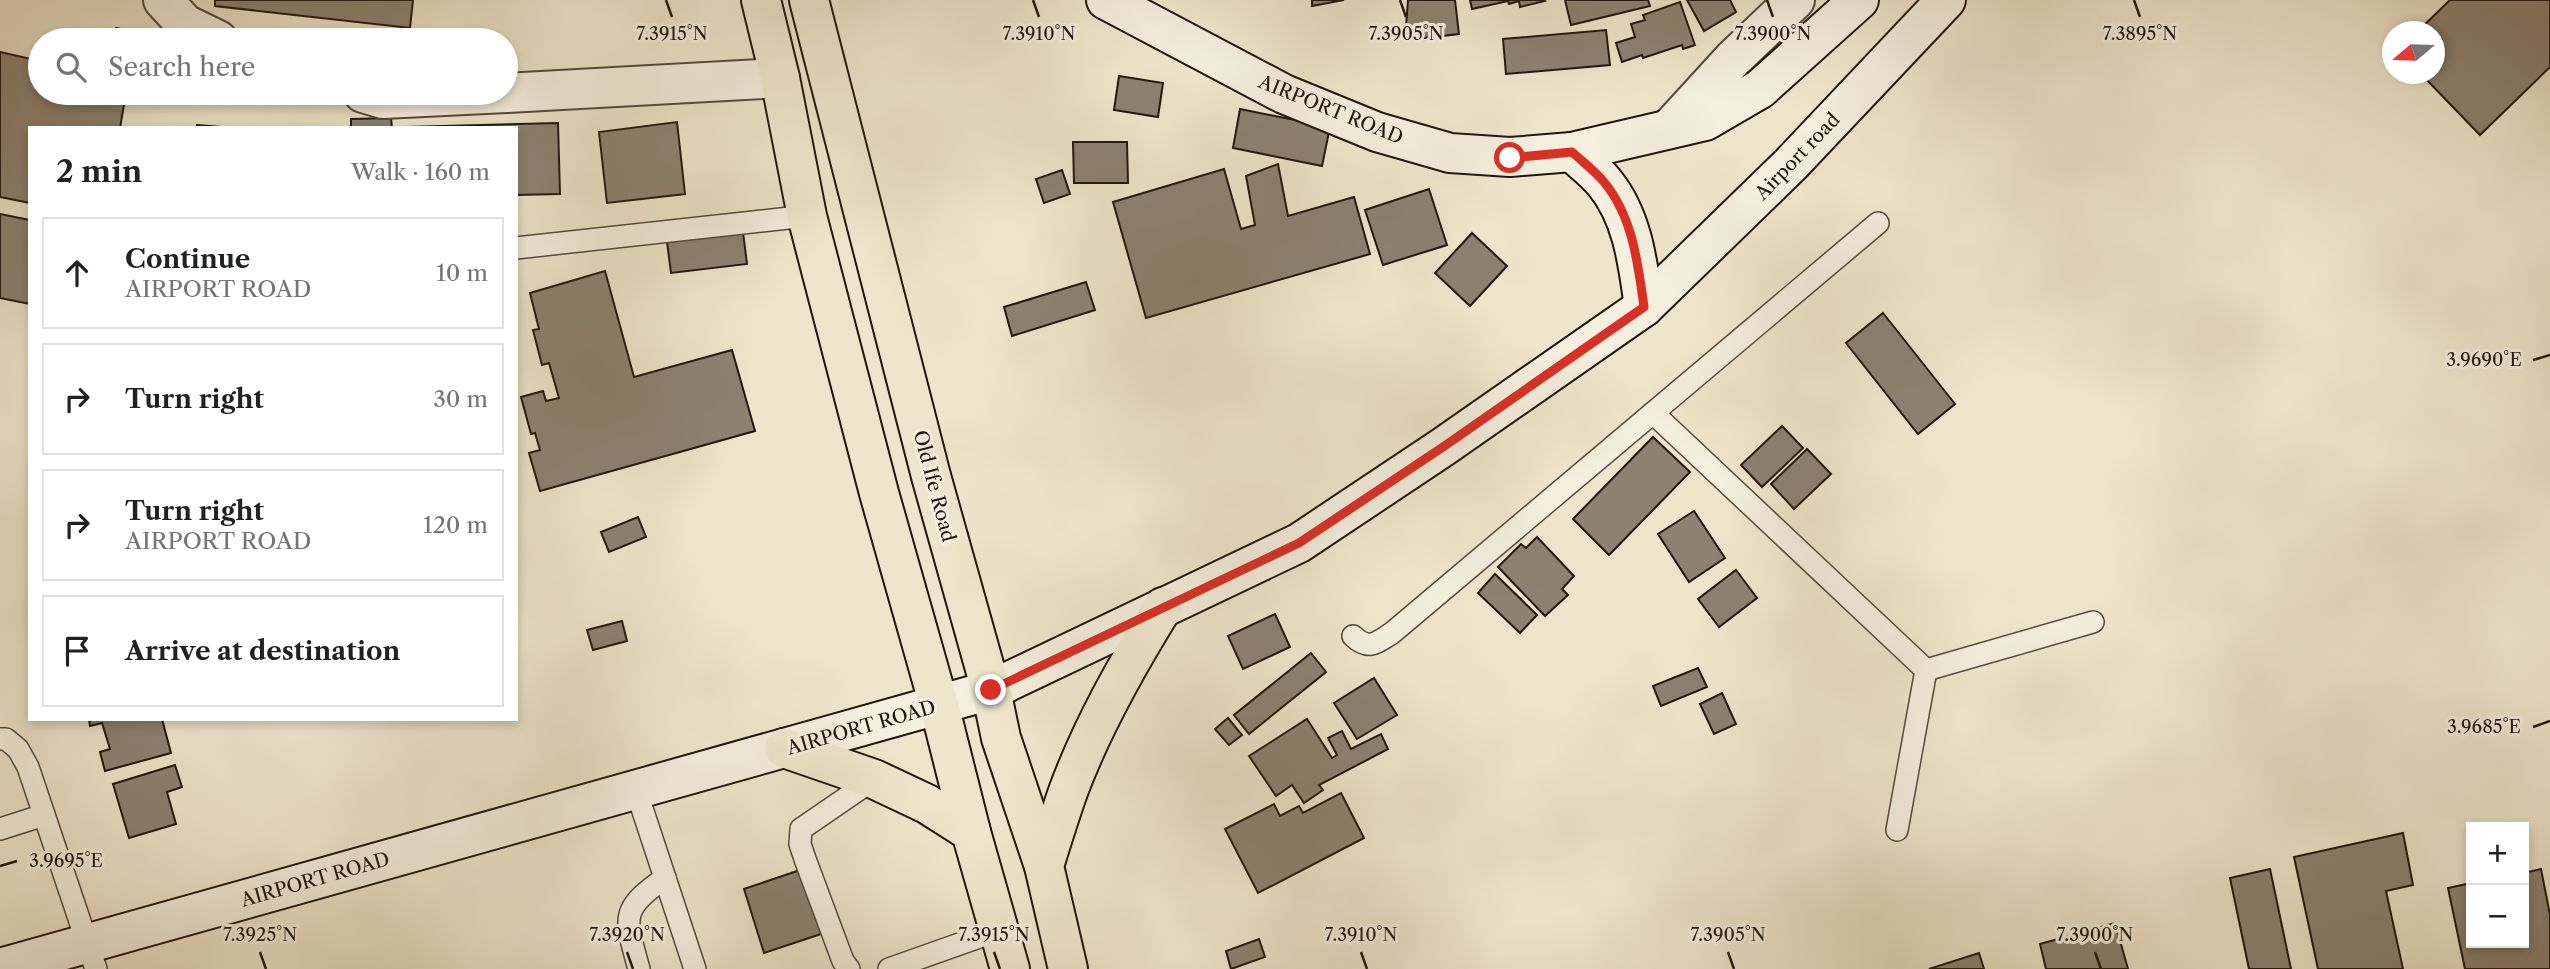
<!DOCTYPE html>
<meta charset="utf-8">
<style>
:root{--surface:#fff;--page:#f6f6f6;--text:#202124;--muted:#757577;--line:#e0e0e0}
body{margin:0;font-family:"Libre Caslon Text",serif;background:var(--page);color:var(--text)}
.controls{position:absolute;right:21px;bottom:21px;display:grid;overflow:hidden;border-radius:0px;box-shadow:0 4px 10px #0003}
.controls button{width:63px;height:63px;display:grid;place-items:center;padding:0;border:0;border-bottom:2px solid var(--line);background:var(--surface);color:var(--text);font:35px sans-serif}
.compass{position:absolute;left:2382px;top:21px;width:63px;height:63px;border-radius:50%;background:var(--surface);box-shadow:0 4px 10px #0003;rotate:251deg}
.stop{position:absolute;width:21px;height:21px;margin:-16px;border:5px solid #d93025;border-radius:50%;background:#fff}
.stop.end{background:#d93025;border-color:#fff;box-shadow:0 2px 7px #0008}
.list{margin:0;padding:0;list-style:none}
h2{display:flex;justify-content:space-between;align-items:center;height:91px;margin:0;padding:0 28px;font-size:30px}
h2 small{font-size:23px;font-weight:400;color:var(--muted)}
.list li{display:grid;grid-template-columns:46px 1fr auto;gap:21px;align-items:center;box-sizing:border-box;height:112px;margin:0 14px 14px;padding:0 14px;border:2px solid var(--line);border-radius:0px}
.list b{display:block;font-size:26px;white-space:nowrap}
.list p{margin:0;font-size:23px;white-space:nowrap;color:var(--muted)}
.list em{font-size:23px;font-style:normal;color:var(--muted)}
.icon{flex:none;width:38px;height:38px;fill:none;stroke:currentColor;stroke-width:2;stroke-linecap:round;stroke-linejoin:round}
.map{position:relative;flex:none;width:2550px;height:969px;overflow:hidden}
.search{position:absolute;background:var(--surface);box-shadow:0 4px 10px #0003;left:28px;top:28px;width:490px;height:77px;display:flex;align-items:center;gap:18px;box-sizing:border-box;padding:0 24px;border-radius:38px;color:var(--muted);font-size:26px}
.panel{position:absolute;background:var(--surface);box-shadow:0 4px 10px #0003;left:28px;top:126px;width:490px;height:595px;border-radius:0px}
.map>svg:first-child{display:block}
.building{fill:#8c8271;stroke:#21160f;stroke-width:2}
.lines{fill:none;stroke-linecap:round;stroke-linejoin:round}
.service-casing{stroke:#544a3e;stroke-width:24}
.minor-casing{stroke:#544a3e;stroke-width:42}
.secondary-casing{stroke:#21160f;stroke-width:42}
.primary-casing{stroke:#21160f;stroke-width:42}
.service{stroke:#f4efde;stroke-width:21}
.minor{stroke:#f4efde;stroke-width:38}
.secondary{stroke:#f4efde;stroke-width:38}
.primary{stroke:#eee6cc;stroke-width:38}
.route{stroke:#d93025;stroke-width:9}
.ticks{fill:none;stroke:#21160f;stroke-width:2.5}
.labels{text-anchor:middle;stroke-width:6;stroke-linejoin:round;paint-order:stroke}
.street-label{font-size:19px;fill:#21160f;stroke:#f4efde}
.ticks-label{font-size:18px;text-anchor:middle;fill:#21160f;stroke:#f4efde;stroke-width:6;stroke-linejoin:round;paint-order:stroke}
</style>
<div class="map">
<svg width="2550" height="969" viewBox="0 0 2550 969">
<rect width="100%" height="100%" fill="#eee6cc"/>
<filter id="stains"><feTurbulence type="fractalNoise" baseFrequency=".00286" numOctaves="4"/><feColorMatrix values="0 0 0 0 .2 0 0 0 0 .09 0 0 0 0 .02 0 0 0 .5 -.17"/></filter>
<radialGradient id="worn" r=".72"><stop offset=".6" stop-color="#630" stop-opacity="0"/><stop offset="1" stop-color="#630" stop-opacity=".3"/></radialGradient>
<g class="building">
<polygon points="215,0 413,0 410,28 215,6"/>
<polygon points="1312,0 1344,0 1312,6"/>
<polygon points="1408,0 1455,0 1459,34 1405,40"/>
<polygon points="1470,0 1544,0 1545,1 1520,7 1519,1 1509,4 1508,1 1472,9"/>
<polygon points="1565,0 1648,0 1650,6 1571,25"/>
<polygon points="1687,0 1730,0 1736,12 1704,31"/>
<polygon points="2450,0 2550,0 2550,67 2480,135 2421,74 2434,74 2434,32 2417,32"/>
<polygon points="1680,2 1695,45 1683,49 1682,45 1643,58 1642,55 1622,62 1616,43 1635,37 1631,24 1645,20 1643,15"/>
<polygon points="116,28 181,40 114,40"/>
<polygon points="1606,30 1610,65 1506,74 1503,39"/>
<polygon points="0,52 40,61 40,93 126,93 120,128 30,128 30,203 0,197"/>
<polygon points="1119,76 1163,83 1158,117 1114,110"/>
<polygon points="1240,109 1330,127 1322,166 1233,148"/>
<polygon points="391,118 392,128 351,128 351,119"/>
<polygon points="677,122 685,194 607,203 599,132"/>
<polygon points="558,123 560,194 516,195 516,128 405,127"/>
<polygon points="197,125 234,128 197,128"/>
<polygon points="1073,142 1127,142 1128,183 1074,183"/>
<polygon points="1278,164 1288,216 1354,197 1370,254 1146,318 1113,202 1224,169 1241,229 1255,225 1246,176"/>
<polygon points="1062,170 1070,194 1044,203 1036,179"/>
<polygon points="1429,189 1447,245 1383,265 1365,210"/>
<polygon points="0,214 30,220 30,304 0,298"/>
<polygon points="743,232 747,264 671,273 667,242"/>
<polygon points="1472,233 1507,266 1470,306 1435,273"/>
<polygon points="605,271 634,377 732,350 755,431 540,491 529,453 540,450 535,433 531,434 521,397 543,391 546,401 559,398 549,363 542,365 533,330 539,329 530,293"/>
<polygon points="1086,282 1095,310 1012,336 1004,307"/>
<polygon points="1883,313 1955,404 1918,434 1846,343"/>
<polygon points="1782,426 1803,448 1762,487 1741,465"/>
<polygon points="1653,437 1690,472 1609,555 1573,519"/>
<polygon points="1807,449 1831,474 1794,509 1771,484"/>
<polygon points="1694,511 1725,558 1689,582 1658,534"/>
<polygon points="638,517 646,537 609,552 601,532"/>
<polygon points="1537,537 1574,576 1562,589 1568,595 1545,616 1498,567 1521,544 1526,548"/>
<polygon points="1736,570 1757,598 1719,627 1698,599"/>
<polygon points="1495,574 1537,615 1520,633 1478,593"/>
<polygon points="1275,614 1290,647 1243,669 1228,636"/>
<polygon points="622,621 627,641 593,650 587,630"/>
<polygon points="1311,653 1326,672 1249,734 1234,715"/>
<polygon points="1698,668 1707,687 1661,706 1653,686"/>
<polygon points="1374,678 1397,715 1357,739 1334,703"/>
<polygon points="1722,693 1736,724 1714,734 1700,704"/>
<polygon points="1228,718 1242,735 1229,745 1215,729"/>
<polygon points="89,719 162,719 171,753 105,771 100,752 110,749 102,723 90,726"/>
<polygon points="1307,719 1332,758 1337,755 1328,738 1342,731 1351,749 1381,734 1388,749 1319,785 1323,790 1304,803 1292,785 1276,796 1249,756"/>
<polygon points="175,765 182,787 167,792 176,824 129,838 113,784"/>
<polygon points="1341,793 1364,838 1258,893 1225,829 1274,804 1280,816 1299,806 1303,813"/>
<polygon points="2403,833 2413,885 2386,891 2403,969 2318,969 2294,857"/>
<polygon points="2270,869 2291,969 2249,969 2230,878"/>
<polygon points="2541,869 2550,915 2550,969 2465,969 2448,888 2471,883 2471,943 2524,943 2524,873"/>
<polygon points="800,870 821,934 764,953 744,889"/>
<polygon points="2115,923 2128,969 2046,969 2040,944"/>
<polygon points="1259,939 1265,957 1231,969 1226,951"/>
<polygon points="1979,953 1984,969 1929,969"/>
</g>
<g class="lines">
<defs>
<g id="service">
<polyline points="516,248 807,216"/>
<polyline points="1653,413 1926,670 2093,622"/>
<path d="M1353,636C1369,651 1376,643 1392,633L1878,223"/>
<polyline points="0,739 6,739 18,749 28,767 96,969"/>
<polyline points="636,790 695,969"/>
<polyline points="0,829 44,815"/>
<polyline points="1897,830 1926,670"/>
<path d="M639,969C625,918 619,910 665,878"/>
<polyline points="849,969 843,961 805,859 800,844 801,829 874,779"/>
<polyline points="889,969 999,930"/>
</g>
<g id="minor">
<polyline points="163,0 185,24 218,40"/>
<polyline points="363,93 383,99 506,93"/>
<polyline points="506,93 780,78"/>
<polyline points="1669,129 1733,59 1795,0"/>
</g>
<g id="secondary">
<polyline points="1106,0 1284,94 1377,132 1450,153 1510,157 1572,152 1705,121 1760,89 1859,0"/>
<path d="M1572,152C1583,162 1595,171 1604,182C1633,217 1638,264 1644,307"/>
<polyline points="0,968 991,690 1299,543 1443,447 1644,307 1791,164 1946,0"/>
</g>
<g id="primary">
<polyline points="761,0 780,78 807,216 879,493 939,705 971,832 1010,969"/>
<polyline points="809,0 931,476 991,690 1001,738 1044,866 1068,969"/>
<polyline points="784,748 874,779 927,804 971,832"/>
<path d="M1044,866C1052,840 1060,814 1069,789C1093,725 1127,665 1163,607"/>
</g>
</defs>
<use href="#service" class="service-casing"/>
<use href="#minor" class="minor-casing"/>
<use href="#secondary" class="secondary-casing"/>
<use href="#primary" class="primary-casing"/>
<use href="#service" class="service"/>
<use href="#minor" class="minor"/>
<use href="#secondary" class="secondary"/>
<use href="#primary" class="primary"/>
</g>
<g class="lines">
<path class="route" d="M991,690L1299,543L1443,447L1644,307C1638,264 1633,217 1604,182C1595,171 1583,162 1572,152L1510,158"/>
</g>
<path class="ticks" d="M666,0L672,17M1033,0L1039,17M1400,0L1406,17M1767,0L1773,17M2134,0L2140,17M2533,360L2550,355M2533,727L2550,721M0,866L17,861M260,952L266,969M627,952L633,969M994,952L1000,969M1361,952L1367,969M1728,952L1734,969M2095,952L2101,969"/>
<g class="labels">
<g class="street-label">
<text transform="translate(1331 109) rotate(22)" y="7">AIRPORT ROAD</text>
<text transform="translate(1797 156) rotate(-46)" y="7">Airport road</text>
<text transform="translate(935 486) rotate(75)" y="7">Old Ife Road</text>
<text transform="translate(861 727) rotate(-16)" y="7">AIRPORT ROAD</text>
<text transform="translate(315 879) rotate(-16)" y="7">AIRPORT ROAD</text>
</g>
</g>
<g class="ticks-label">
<text x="672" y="40">7.3915°N</text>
<text x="1039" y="40">7.3910°N</text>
<text x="1406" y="40">7.3905°N</text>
<text x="1773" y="40">7.3900°N</text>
<text x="2140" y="40">7.3895°N</text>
<text x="2484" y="366">3.9690°E</text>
<text x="2484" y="733">3.9685°E</text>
<text x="66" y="867">3.9695°E</text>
<text x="260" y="941">7.3925°N</text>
<text x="627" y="941">7.3920°N</text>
<text x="994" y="941">7.3915°N</text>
<text x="1361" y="941">7.3910°N</text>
<text x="1728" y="941">7.3905°N</text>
<text x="2095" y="941">7.3900°N</text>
</g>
<rect width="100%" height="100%" filter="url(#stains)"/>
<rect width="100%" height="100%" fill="url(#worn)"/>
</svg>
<div class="controls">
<button>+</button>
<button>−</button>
</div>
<svg class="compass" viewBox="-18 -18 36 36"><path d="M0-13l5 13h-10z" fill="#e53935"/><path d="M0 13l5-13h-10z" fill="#757577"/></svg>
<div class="stop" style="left:1510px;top:158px"></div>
<div class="stop end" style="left:991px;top:690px"></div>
<div class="search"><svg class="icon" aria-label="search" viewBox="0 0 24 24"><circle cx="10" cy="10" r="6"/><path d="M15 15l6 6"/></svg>Search here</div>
<section class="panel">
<h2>2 min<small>Walk · 160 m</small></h2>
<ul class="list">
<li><svg class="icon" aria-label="ahead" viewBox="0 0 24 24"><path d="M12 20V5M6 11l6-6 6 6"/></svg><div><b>Continue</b><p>AIRPORT ROAD</p></div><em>10 m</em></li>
<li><svg class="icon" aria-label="right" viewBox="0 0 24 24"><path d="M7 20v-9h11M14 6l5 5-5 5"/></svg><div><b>Turn right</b></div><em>30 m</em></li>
<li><svg class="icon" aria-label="right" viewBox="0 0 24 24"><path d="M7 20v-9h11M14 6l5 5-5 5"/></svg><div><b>Turn right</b><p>AIRPORT ROAD</p></div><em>120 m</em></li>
<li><svg class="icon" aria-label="arrive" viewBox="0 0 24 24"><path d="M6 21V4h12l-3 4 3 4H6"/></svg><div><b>Arrive at destination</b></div></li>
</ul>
</section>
</div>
